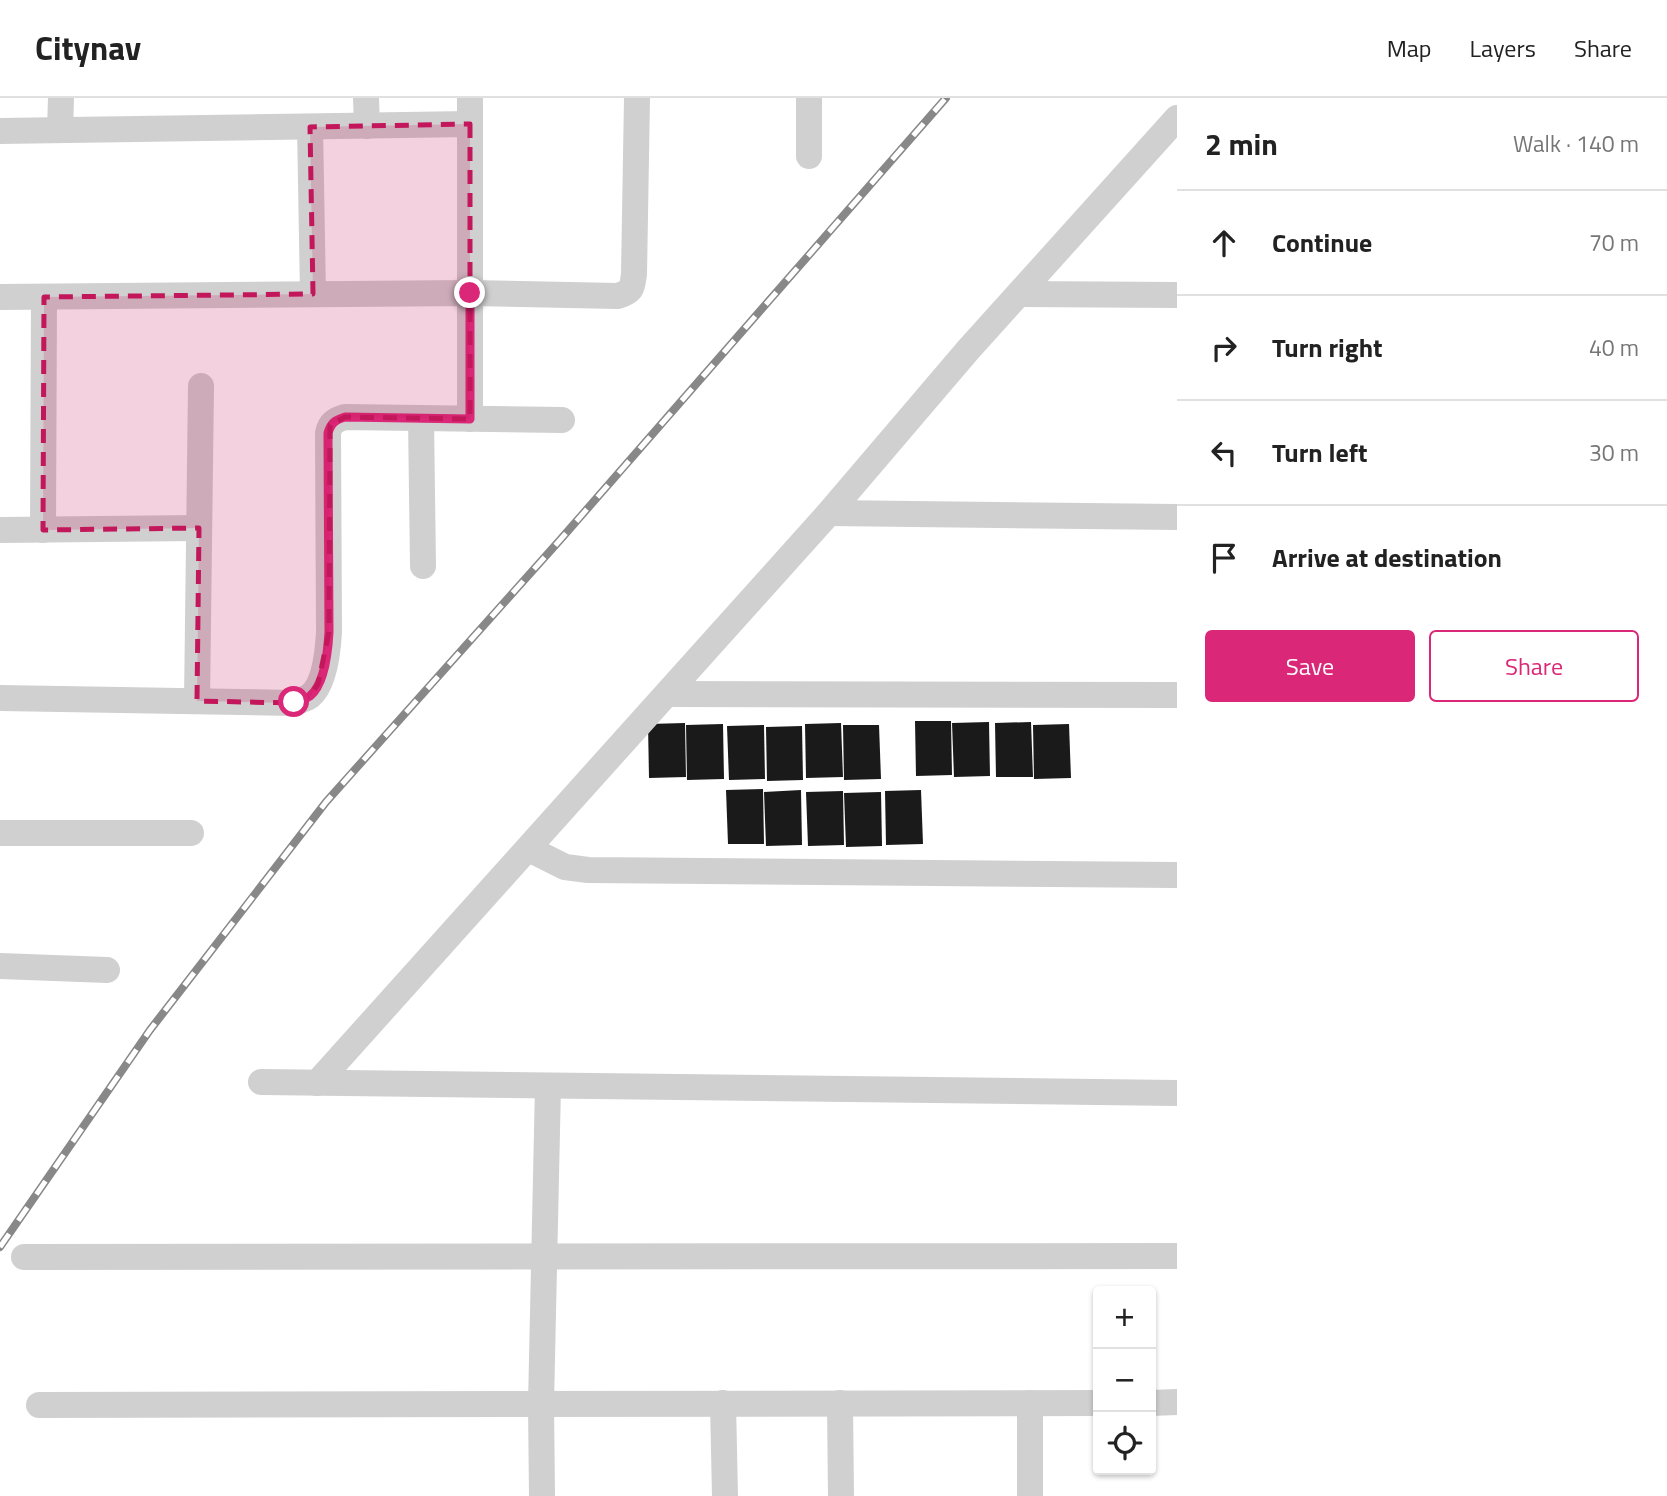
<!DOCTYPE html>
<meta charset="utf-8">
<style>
:root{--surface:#fff;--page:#f2f2f2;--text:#222;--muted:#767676;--line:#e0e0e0;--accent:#db2777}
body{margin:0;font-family:"Titillium Web",sans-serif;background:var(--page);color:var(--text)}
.controls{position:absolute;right:21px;bottom:21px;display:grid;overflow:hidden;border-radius:7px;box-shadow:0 2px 5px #0004}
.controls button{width:63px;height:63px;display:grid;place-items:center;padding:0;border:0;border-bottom:2px solid var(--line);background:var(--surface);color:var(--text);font:35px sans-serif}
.stop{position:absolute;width:21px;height:21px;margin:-16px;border:5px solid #db2777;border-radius:50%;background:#fff}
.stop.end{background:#db2777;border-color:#fff;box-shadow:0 2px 7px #0008}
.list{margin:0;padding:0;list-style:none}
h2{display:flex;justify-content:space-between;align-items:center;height:91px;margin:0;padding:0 28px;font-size:30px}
h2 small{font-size:23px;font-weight:400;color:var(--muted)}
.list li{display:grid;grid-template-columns:46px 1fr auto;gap:21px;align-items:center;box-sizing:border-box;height:105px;padding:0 28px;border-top:2px solid var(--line)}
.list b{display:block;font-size:26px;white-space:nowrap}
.list em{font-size:23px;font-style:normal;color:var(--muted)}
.actions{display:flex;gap:14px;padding:21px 28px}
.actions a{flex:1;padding:16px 0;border:2px solid var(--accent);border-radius:7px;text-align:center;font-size:24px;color:var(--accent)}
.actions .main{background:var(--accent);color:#fff}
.icon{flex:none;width:38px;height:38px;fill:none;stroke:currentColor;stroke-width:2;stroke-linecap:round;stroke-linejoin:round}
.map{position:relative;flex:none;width:1177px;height:1398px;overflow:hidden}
header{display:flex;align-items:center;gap:42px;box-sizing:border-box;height:98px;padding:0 35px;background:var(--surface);border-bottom:2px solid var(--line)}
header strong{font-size:33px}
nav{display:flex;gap:38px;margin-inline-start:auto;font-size:24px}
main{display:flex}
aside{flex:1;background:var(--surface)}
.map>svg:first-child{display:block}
.building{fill:#1a1a1a}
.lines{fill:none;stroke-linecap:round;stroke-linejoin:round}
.minor{stroke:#d0d0d0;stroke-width:26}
.rail-casing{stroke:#888;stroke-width:8}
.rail{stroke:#fff;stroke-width:5;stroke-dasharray:16;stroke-linecap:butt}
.route{stroke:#db2777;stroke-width:9}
.marked{fill:#c2185b;fill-opacity:0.2;stroke:#c2185b;stroke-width:5;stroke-dasharray:14 9;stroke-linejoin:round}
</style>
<header>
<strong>Citynav</strong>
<nav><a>Map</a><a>Layers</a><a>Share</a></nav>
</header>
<main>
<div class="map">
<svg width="1177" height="1398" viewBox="0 0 1177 1398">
<rect width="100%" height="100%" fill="#fff"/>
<g class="building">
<polygon points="915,623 951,623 952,677 916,678"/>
<polygon points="989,624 990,678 954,679 952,625"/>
<polygon points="1031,624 1033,679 996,679 995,625"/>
<polygon points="685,625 686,679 649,680 648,626"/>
<polygon points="841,625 843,679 806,680 805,626"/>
<polygon points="723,626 724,681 687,682 686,627"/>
<polygon points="1069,626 1071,680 1034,681 1033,627"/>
<polygon points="764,627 765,681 729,682 727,628"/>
<polygon points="843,627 879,627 881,681 844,682"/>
<polygon points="802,628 803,682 767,683 766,629"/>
<polygon points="763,691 764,746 728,746 726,692"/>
<polygon points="801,692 802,747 766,748 764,694"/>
<polygon points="921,692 923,746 886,747 885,693"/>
<polygon points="843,693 844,747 808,748 806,694"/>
<polygon points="881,694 882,748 846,749 844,695"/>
</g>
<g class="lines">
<g class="minor">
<polyline points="366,0 367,28"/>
<polyline points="809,0 809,58"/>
<polyline points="310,29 313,196"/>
<polyline points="60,32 61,0"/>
<polyline points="0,33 470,26"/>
<polyline points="1019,196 1177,197"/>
<path d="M0,199L470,195L618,198C633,193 632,190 634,176L637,0"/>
<polyline points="421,320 423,468"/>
<polyline points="470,321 470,0"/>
<polyline points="829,415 1177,419"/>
<polyline points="0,432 199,430"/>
<polyline points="43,432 44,199"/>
<polyline points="667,596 1177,597"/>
<path d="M0,600L294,605C298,603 306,601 310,598C325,586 328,552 329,534L328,335C330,325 335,322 345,319L562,322"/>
<polyline points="197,603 201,288"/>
<polyline points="0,735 191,735"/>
<polyline points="529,751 565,769 588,772 1177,777"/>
<polyline points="0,868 107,872"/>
<polyline points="261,984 1177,995"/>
<polyline points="317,985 829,415 968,252 1177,20"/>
<polyline points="24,1159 1177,1158"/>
<polyline points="723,1305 725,1398"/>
<polyline points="840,1305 841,1398"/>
<polyline points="1151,1305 1177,1304"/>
<polyline points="39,1307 1098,1305"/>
<polyline points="542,1398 541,1306 548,988"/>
<polyline points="1030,1398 1030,1305"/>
</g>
<defs>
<polyline id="rail" points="0,1149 150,932 326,704 560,442 946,0"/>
</defs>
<use href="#rail" class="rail-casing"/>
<use href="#rail" class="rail"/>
</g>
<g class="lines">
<path class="route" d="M294,604C298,603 306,601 310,598C325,586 328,552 329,534L328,335C331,325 335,322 345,319L470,321V195"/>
</g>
<path class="marked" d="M470,26V321L345,319L330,327L329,534L318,586L310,598L294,605L197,603L199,430L43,432L44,199L313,196L310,29Z"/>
</svg>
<div class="controls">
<button>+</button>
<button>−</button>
<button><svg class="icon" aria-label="locate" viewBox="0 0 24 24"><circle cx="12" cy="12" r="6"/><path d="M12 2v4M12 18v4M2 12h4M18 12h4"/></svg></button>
</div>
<div class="stop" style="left:294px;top:604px"></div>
<div class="stop end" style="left:470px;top:195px"></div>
</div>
<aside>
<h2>2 min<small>Walk · 140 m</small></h2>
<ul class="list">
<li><svg class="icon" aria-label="ahead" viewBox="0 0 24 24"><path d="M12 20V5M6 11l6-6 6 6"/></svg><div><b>Continue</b></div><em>70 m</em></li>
<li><svg class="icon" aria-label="right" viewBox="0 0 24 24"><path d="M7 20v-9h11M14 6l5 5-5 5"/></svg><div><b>Turn right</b></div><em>40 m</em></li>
<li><svg class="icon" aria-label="left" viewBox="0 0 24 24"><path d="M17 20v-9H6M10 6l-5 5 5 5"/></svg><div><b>Turn left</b></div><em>30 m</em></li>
<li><svg class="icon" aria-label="arrive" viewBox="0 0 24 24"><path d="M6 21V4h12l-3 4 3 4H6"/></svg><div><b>Arrive at destination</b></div></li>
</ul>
<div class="actions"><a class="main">Save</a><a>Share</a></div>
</aside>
</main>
